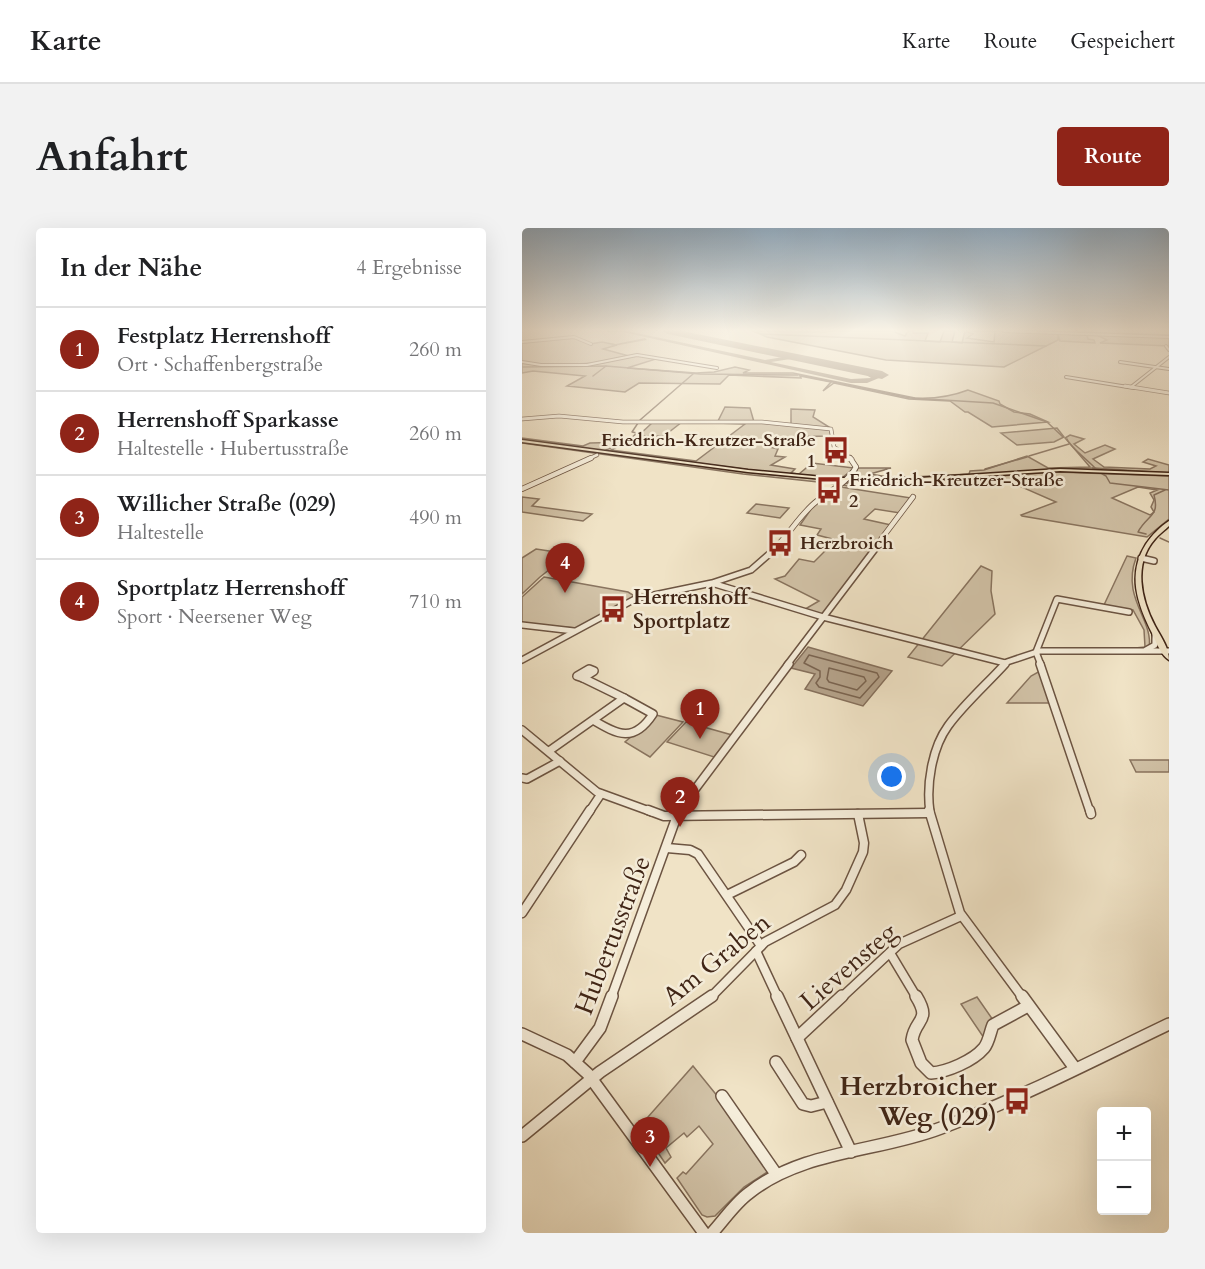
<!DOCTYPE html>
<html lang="de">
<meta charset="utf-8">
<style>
:root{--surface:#fff;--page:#f2f2f2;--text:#202124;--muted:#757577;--line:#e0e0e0;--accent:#8f2418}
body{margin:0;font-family:Cardo,serif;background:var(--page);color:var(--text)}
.controls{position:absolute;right:18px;bottom:18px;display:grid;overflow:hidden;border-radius:6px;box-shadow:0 6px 24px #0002}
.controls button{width:54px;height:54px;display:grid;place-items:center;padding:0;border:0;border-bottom:2px solid var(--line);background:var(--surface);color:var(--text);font:30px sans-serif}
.you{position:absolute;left:370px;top:549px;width:21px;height:21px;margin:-15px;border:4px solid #fff;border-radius:50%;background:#1a73e8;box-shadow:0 0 0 9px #1a73e833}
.badge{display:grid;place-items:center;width:39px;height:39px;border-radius:50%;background:var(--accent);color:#fff;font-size:20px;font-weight:700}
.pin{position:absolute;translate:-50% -50px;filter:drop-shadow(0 2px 3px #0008)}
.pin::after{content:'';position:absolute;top:32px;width:21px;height:18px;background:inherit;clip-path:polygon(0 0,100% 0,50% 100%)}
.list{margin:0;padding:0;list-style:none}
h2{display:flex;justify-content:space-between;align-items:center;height:78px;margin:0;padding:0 24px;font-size:26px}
h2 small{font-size:20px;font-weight:400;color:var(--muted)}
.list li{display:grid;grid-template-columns:39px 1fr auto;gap:18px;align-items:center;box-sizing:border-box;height:84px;padding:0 24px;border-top:2px solid var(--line)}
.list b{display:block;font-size:22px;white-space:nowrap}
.list p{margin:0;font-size:20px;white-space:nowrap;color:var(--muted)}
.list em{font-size:20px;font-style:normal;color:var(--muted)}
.map{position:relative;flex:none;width:647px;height:1005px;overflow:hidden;border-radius:6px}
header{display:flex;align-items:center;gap:36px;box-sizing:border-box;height:84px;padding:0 30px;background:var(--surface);border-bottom:2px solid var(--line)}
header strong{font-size:28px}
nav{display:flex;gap:33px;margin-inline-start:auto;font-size:21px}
.intro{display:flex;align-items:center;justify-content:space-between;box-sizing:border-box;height:144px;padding:0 36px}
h1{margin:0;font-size:42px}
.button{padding:15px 27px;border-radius:6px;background:var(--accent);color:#fff;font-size:21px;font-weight:700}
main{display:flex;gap:36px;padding:0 36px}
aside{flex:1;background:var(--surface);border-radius:6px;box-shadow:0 6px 24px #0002}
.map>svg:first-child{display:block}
.green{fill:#d2c3a8;stroke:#89745f;stroke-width:1.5;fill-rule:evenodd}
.water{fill:#b4a28a;stroke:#86705c;stroke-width:1.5}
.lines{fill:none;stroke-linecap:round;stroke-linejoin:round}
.shore{stroke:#7a6450;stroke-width:1.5}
.stream{stroke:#86705c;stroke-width:1.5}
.taxiway{fill:#98846e;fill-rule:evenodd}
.runway{fill:#98846e;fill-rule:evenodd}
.minor-far6-casing{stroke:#6c5442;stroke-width:4}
.minor-far5-casing{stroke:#6c5442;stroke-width:4.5}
.minor-far4-casing{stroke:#6c5442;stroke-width:6}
.minor-far3-casing{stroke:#6c5442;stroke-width:8}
.minor-far2-casing{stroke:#6c5442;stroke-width:10}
.minor-far1-casing{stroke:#6c5442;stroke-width:11}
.minor-casing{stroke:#6c5442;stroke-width:14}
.major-casing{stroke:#402516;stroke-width:3}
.minor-far6{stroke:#f5edda;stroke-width:2}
.minor-far5{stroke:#f5edda;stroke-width:3}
.minor-far4{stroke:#f5edda;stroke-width:4.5}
.minor-far3{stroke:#f5edda;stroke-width:5}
.minor-far2{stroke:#f5edda;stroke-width:7}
.minor-far1{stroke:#f5edda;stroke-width:8}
.minor{stroke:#f5edda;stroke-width:11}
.major{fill:#f0e3c6;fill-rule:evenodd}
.labels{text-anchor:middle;stroke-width:5;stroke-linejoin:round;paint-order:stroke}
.far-poi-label{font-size:18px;font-weight:bold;fill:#402516;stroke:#f5edda;text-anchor:start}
.poi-label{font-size:21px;font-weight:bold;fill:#402516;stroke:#f5edda;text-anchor:start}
.near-street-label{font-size:26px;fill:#402516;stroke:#f5edda}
.near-poi-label{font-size:26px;font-weight:bold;fill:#402516;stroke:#f5edda;text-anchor:end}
</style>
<header>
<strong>Karte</strong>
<nav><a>Karte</a><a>Route</a><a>Gespeichert</a></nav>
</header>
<div class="intro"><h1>Anfahrt</h1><a class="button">Route</a></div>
<main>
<aside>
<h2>In der Nähe<small>4 Ergebnisse</small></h2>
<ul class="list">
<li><span class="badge">1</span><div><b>Festplatz Herrenshoff</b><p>Ort · Schaffenbergstraße</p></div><em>260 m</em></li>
<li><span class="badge">2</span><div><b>Herrenshoff Sparkasse</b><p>Haltestelle · Hubertusstraße</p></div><em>260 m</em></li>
<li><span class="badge">3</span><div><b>Willicher Straße (029)</b><p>Haltestelle</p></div><em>490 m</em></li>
<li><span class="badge">4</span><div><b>Sportplatz Herrenshoff</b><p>Sport · Neersener Weg</p></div><em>710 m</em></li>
</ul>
</aside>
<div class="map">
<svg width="647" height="1005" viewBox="0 0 647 1005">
<rect width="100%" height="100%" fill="#f0e3c6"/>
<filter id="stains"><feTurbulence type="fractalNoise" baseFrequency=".00333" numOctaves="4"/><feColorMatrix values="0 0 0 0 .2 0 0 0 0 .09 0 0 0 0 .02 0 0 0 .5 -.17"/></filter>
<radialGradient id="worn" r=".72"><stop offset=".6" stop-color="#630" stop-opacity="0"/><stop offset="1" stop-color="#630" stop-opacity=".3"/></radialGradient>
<g class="green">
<polygon points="231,103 303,104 305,103 370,103 383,108 386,103 391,103 391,105 406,105 403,113 418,114 422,103 433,103 430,114 440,115 443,103 451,106 445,110 472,114 473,103 448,103 529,103 647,107 647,118 578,115 585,112 575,107 565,107 566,111 572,112 573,115 538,113 536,107 536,112 482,139 364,132 245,109"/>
<path d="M51,110L68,116L80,114L95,117L81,121L107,128L75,135L53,136L80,135L115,127L134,131L105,140L174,145L192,144L213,139L227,142L221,145H271L393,170C413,171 428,169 446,162L477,173L478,176L492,184L508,186L526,194L470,199L446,184H443L428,173L387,171L312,155L301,163L309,154L278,148L279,150L207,147L198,156L117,155L103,164L45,158L63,148L11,143L0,145V134L15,137L0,133V115Z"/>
<polygon points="203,179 228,180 232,194 269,196 269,181 293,182 291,189 307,199 309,208 258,209 248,219 256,221 253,228 263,229 249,237 273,241 269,245 277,246 290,235 332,240 320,250 246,244 0,213 0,210 61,218 68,215 105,214 89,222 174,233 223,196 195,195"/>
<polygon points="160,194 142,208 116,208 130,195"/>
<polygon points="535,200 542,209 532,214 495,217 479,205"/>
<path d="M548,207L562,211L552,216L563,225L583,217L593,221L571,231L582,239L628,241L634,238L621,234L626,231L647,237V245L571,240L572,241C552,241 532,241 512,243C482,244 351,259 333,247L336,240H369L348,246L372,250L447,246L448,243L462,242L505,228L526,240L568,239L543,210Z"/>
<polygon points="0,215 241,246 309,252 315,256 221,246"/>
<path d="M535,244L647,248V291L625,309L500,288L499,287L534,274L477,249L386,254H329L325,258L320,257L330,253H406ZM616,259L635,262L628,265L632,272L629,279L632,284L628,287L590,270Z"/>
<polygon points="319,259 389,270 378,285 353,281 342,291 369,297 299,390 278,384 297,373 253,351 263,348 277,331 292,334 314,312 295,307 299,301 278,297 292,277"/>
<polygon points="0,269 17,271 10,278 70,286 61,293 0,284"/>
<polygon points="234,276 267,280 258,290 225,285"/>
<polygon points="14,321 47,326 18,349 0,366 0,330"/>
<path d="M605,328L614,330C599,370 632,392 627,420L603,421L623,419L622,402L611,382L581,379Z"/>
<polygon points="459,338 470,343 469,363 473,386 420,438 386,429"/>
<polygon points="22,349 106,364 114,369 55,400 0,396 0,369"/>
<polygon points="518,443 530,475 485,475 509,448"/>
<polygon points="134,487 161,494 128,529 103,514"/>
<polygon points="164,494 210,507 192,529 145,514"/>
<polygon points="608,532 647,532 647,544 614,544"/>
<polygon points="455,769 471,792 462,810 439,776"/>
<polygon points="171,838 205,880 247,943 222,959 193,988 185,989 180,987 155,950 161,944 164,946 191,916 177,898 165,909 162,905 144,920 149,929 143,935 118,898"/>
</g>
<polygon class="water" points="286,419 370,443 341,478 283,461 293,446 269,440"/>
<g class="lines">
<g class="shore">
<polygon points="287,427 355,445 357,449 338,470 297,459 294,455 298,449 298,443 282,435"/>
<polygon points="307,440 342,449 344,453 335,462 307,454 305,451"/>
</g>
<g class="stream">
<polyline points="231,103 240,106 524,118"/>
<polyline points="461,103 465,103"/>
<polyline points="467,103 483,103"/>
<polyline points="0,139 84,138 178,146 276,147"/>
<polyline points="71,148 84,138"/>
<polyline points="282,148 388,170 471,175 525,194 541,209"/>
<polyline points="118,192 171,146"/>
<path d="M545,211C548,219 567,233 574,241"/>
<polyline points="84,222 108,211 115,205 110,204 116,195"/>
<polyline points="507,228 547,216"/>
<polyline points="463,241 505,229"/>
<polyline points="577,244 584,248 588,255 647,262"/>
<path d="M624,306L616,304C625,287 638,289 632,267L643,262"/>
<polyline points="638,310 647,314"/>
</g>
<g class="taxiway">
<polygon points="66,103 105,103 243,132 273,127 275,130 249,134 329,151 349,150 340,144 342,141 357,150 345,155 329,155 101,104"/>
<polygon points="123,110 125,112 91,118 89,117"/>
</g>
<polygon class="runway" points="140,103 160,103 360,143 367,147 360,151 146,106"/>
<defs>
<g id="minor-far6">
<polyline points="482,103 647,109"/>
<polyline points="0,114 52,109 69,116"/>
<polyline points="644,118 647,122"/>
<polyline points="0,134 19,137 65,137 115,127 195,140"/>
<polyline points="598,134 647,141"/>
<polyline points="544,149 612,160"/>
<polyline points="609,159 647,129"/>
</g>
<g id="minor-far5">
<polyline points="603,158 647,165"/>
<polyline points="0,191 37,188 101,194 240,194 309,201 312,219 330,231"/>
<polyline points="66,231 75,227"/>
</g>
<g id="minor-far4">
<polyline points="0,261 69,230"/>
<path d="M251,322C267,307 278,286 295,273C308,263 326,254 334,239L328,230"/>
<polyline points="351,322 391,269"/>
</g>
<g id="minor-far3">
<polyline points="619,330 632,333"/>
<polyline points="193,356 301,389 483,435"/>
<polyline points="0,397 52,403"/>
<polyline points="624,422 633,417 633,405"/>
<polyline points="0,432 113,371 190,355 229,342 253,321"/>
<polyline points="265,437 353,321"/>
<polyline points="482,437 485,434 518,423 647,423"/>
<polyline points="519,437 514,424 535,371 607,384"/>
</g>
<g id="minor-far2">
<polyline points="518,436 568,584"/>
<polygon points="67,441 72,443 61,450 55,448"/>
<polyline points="61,450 102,470"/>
<polyline points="0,502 75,564 130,584"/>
<path d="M27,523L102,470L131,486C112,515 96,507 71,492"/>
<polyline points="0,550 5,551 38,533"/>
<polyline points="67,584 79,566"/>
<polyline points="156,584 267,436"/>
<path d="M408,584C404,557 410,520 426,498C442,476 465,456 483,436"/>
</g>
<g id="minor-far1">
<polyline points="126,582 142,588 407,585"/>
<polyline points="407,582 438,685 501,770"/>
<polyline points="568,582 569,586"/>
<polyline points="145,620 168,622 176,626 239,718"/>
<polyline points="205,667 272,634 279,627"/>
<polyline points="0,685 68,582"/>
<polyline points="234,723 256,770"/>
<polyline points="368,725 395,770"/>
<polyline points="89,770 157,582"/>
<polyline points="188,770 243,714 313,677 324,662 341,624 342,615 336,586"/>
<polyline points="319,770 377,716 439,688"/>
</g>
<g id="minor">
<polyline points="255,768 329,924"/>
<path d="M394,768C410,794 393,790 390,812L399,835L409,845C425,844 451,833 462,820C467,814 468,804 471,797L506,778"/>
<polyline points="500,768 552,839"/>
<polyline points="0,806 45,827 66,846 182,1005"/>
<polyline points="275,810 320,768"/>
<polyline points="53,834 78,800 90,768"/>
<polyline points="254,834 281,876 289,878 305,874"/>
<polyline points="200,868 254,946"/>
<polyline points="0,908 78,844 190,768"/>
<path d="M190,1005C202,992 213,975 227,965C281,922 357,924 419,900C497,871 572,832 647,796"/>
</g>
<g id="major">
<polygon points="0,212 226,242 312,250 398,250 538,241 647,245 647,247 538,243 398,252 312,252 226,244 0,214"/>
<path d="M647,293V298C643,302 637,306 633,311C611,336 619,371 633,398C639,409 647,420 647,432C639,427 634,414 630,405C615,375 605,346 624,316C630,307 638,299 647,293Z"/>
</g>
</defs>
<use href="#minor-far6" class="minor-far6-casing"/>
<use href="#minor-far5" class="minor-far5-casing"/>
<use href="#minor-far4" class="minor-far4-casing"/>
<use href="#minor-far3" class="minor-far3-casing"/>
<use href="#minor-far2" class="minor-far2-casing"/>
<use href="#minor-far1" class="minor-far1-casing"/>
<use href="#minor" class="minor-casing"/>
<use href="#major" class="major-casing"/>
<use href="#minor-far6" class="minor-far6"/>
<use href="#minor-far5" class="minor-far5"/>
<use href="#minor-far4" class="minor-far4"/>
<use href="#minor-far3" class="minor-far3"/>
<use href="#minor-far2" class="minor-far2"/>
<use href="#minor-far1" class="minor-far1"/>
<use href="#minor" class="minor"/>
<use href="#major" class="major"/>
</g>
<linearGradient id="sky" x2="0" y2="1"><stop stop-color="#93adc2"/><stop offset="0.42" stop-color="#f8f2e5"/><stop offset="1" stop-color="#f8f2e5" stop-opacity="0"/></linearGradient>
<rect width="647" height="243" fill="url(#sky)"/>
<defs>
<symbol id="bus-bare" viewBox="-9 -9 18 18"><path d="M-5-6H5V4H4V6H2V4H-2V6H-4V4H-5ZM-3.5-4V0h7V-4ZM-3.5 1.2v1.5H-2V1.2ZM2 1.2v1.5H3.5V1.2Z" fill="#8f2418" stroke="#f5edda" stroke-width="2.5" paint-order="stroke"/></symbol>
</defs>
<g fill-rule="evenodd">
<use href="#bus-bare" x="295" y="203" width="38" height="38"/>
<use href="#bus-bare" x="288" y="243" width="38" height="38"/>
<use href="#bus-bare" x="239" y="296" width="38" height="38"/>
<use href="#bus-bare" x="72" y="362" width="38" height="38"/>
<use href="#bus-bare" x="476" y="854" width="38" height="38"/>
</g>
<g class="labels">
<g class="far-poi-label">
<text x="294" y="218" text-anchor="end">Friedrich-Kreutzer-Straße<tspan x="294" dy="21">1</tspan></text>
<text x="327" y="258">Friedrich-Kreutzer-Straße<tspan x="327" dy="21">2</tspan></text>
<text x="278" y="321">Herzbroich</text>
</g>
<g class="poi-label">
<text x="111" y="376">Herrenshoff<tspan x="111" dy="24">Sportplatz</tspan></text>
</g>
<g class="near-street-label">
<text transform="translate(90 707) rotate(-69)" y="9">Hubertusstraße</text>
<text transform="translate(194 731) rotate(-39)" y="9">Am Graben</text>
<text transform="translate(326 738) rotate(-41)" y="9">Lievensteg</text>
</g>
<g class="near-poi-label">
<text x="475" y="867">Herzbroicher<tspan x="475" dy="30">Weg (029)</tspan></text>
</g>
</g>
<rect width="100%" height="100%" filter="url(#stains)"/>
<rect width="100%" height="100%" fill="url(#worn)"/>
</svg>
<div class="controls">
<button>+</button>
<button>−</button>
</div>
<div class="you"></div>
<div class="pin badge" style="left:178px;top:511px">1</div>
<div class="pin badge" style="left:158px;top:599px">2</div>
<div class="pin badge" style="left:128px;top:939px">3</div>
<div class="pin badge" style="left:43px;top:365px">4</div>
</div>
</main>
